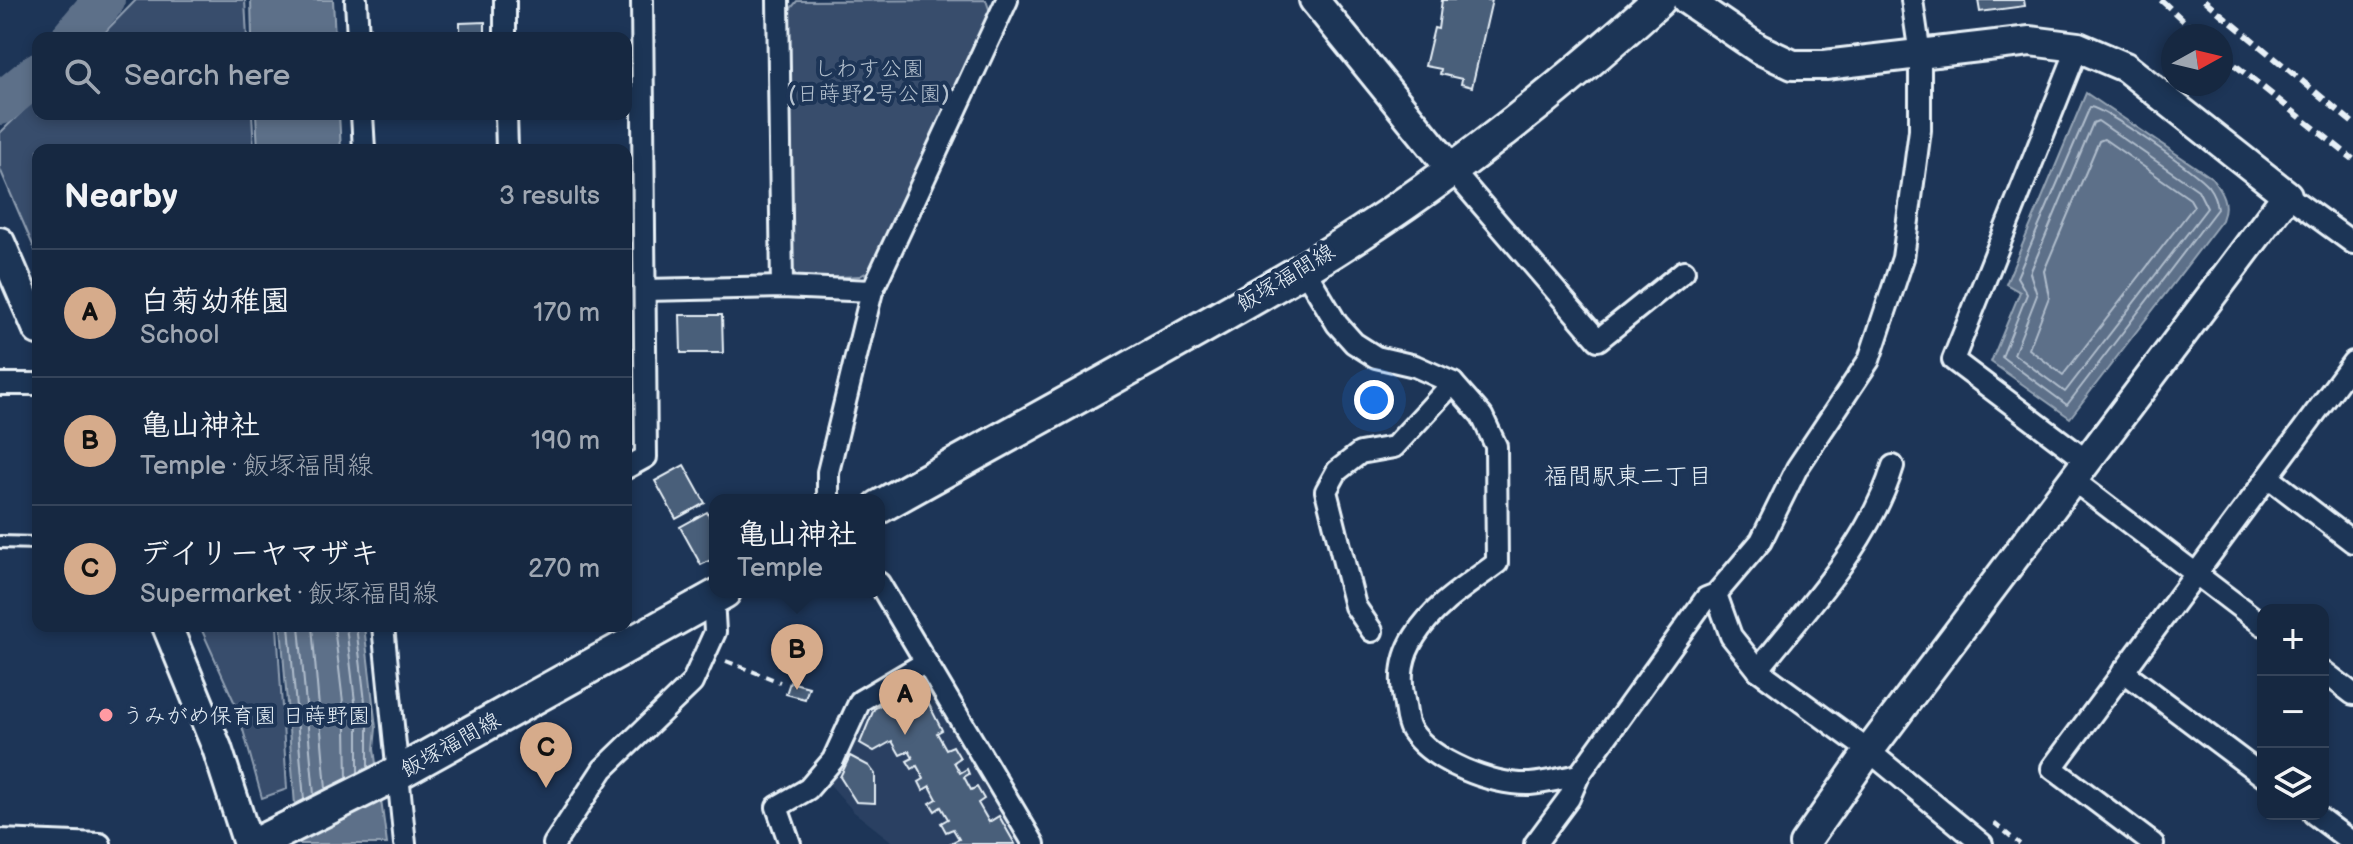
<!DOCTYPE html>
<meta charset="utf-8">
<style>
:root{--surface:#162841;--page:#1f3048;--text:#f1f3f6;--muted:#9ea6b1;--line:#35445a;--accent:#d6ab8b}
body{margin:0;font-family:"Balsamiq Sans","Klee One",sans-serif;background:var(--page);color:var(--text)}
.controls{position:absolute;right:24px;bottom:24px;display:grid;overflow:hidden;border-radius:16px;box-shadow:0 4px 12px #0003}
.controls button{width:72px;height:72px;display:grid;place-items:center;padding:0;border:0;border-bottom:2px solid var(--line);background:var(--surface);color:var(--text);font:40px sans-serif}
.compass{position:absolute;left:2161px;top:24px;width:72px;height:72px;border-radius:50%;background:var(--surface);box-shadow:0 4px 12px #0003;rotate:82deg}
.you{position:absolute;left:1374px;top:400px;width:28px;height:28px;margin:-20px;border:6px solid #fff;border-radius:50%;background:#1a73e8;box-shadow:0 0 0 12px #1a73e833}
.badge{display:grid;place-items:center;width:52px;height:52px;border-radius:50%;background:var(--accent);color:#111;font-size:26px;font-weight:700}
.pin{position:absolute;translate:-50% -66px;filter:drop-shadow(0 2px 4px #0008)}
.pin::after{content:'';position:absolute;top:42px;width:28px;height:24px;background:inherit;clip-path:polygon(0 0,100% 0,50% 100%)}
.popup{position:absolute;left:709px;top:494px;width:176px;height:104px;box-sizing:border-box;display:grid;place-content:center;border-radius:16px;background:var(--surface);filter:drop-shadow(0 2px 6px #0005);font-size:26px;white-space:nowrap;color:var(--muted)}
.popup b{font-size:30px;color:var(--text)}
.popup::after{content:'';position:absolute;left:50%;top:100%;margin-left:-16px;border:16px solid transparent;border-top-color:var(--surface)}
.list{margin:0;padding:0;list-style:none}
h2{display:flex;justify-content:space-between;align-items:center;height:104px;margin:0;padding:0 32px;font-size:34px}
h2 small{font-size:26px;font-weight:400;color:var(--muted)}
.list li{display:grid;grid-template-columns:52px 1fr auto;gap:24px;align-items:center;box-sizing:border-box;height:128px;padding:0 32px;border-top:2px solid var(--line)}
.list b{display:block;font-size:30px;white-space:nowrap}
.list p{margin:0;font-size:26px;white-space:nowrap;color:var(--muted)}
.list em{font-size:26px;font-style:normal;color:var(--muted)}
.icon{flex:none;width:44px;height:44px;fill:none;stroke:currentColor;stroke-width:2;stroke-linecap:round;stroke-linejoin:round}
.map{position:relative;flex:none;width:2353px;height:844px;overflow:hidden}
.search{position:absolute;background:var(--surface);box-shadow:0 4px 12px #0003;left:32px;top:32px;width:600px;height:88px;display:flex;align-items:center;gap:20px;box-sizing:border-box;padding:0 28px;border-radius:16px;color:var(--muted);font-size:30px}
.panel{position:absolute;background:var(--surface);box-shadow:0 4px 12px #0003;left:32px;top:144px;width:600px;height:488px;border-radius:16px}
.map>svg:first-child{display:block}
.built{fill:#2a4162}
.green{fill:#374d6c;stroke:#909fb2;stroke-width:2}
.water{fill:#5d7089;stroke:#95a4b5;stroke-width:2}
.lines{fill:none;stroke-linecap:round;stroke-linejoin:round}
.shore{stroke:#b0bdcc;stroke-width:2}
.river{stroke:#5d7089;stroke-width:42}
.building{fill:#495e7a;stroke:#e8f1f8;stroke-width:2}
.lane-casing{stroke:#e8f1f8;stroke-width:16}
.street-casing{stroke:#e8f1f8;stroke-width:26}
.secondary-casing{stroke:#e8f1f8;stroke-width:34}
.primary-casing{stroke:#e8f1f8;stroke-width:38}
.path{stroke:#e8f1f8;stroke-width:4;stroke-dasharray:8 6;stroke-linecap:butt}
.lane{stroke:#1d3557;stroke-width:10}
.street{stroke:#1d3557;stroke-width:20}
.secondary{stroke:#1d3557;stroke-width:28}
.primary{stroke:#1d3557;stroke-width:32}
.rail{stroke:#e8f1f8;stroke-width:6;stroke-dasharray:12 6;stroke-linecap:butt}
.poi-dot{fill:#ff9aa2;stroke:#1d3557;stroke-width:3}
.labels{text-anchor:middle;stroke-width:8;stroke-linejoin:round;paint-order:stroke}
.park-label{font-size:22px;fill:#b3c0ce;stroke:#1d3557}
.street-label{font-size:22px;fill:#e8f1f8;stroke:#1d3557}
.poi-label{font-size:22px;fill:#e8f1f8;stroke:#1d3557;text-anchor:start}
.neighbourhood-label{font-size:24px;fill:#e8f1f8;stroke:#1d3557}
</style>
<div class="map">
<svg width="2353" height="844" viewBox="0 0 2353 844">
<rect width="100%" height="100%" fill="#1d3557"/>
<filter id="ink" filterUnits="userSpaceOnUse"><feTurbulence type="fractalNoise" baseFrequency=".0125" numOctaves="2"/><feDisplacementMap in="SourceGraphic" scale="16" xChannelSelector="R" yChannelSelector="G"/><feConvolveMatrix kernelMatrix="1 2 1 2 8 2 1 2 1" color-interpolation-filters="sRGB"/></filter>
<g filter="url(#ink)">
<polygon class="built" points="920,674 989,788 1021,844 895,844 854,812 826,780 867,704"/>
<g class="green">
<polygon points="136,0 245,0 247,38 99,38"/>
<polygon points="986,0 990,12 869,271 860,276 801,279 793,272 788,12 797,1"/>
<polygon points="38,96 38,114 252,114 254,150 38,150 38,257 0,169 0,133"/>
<polygon points="200,626 277,626 287,789 262,798 237,708"/>
</g>
<g class="water">
<polygon points="251,0 333,0 335,38 252,38"/>
<path d="M2086,93L2212,178C2222,192 2229,203 2222,220L2070,418L1991,362L2020,292L2006,284Z"/>
<polygon points="256,114 339,114 341,150 258,150"/>
<polygon points="281,626 364,626 376,728 374,749 387,844 298,844"/>
</g>
<g class="lines">
<g class="shore">
<path d="M2090,107C2106,109 2196,172 2208,186C2214,194 2216,200 2217,209L2067,405L2002,357L2027,294L2017,277Z"/>
<polygon points="2098,121 2198,190 2207,208 2065,392 2014,354 2037,295 2030,273 2093,123"/>
<polygon points="2104,139 2190,199 2194,206 2063,375 2029,349 2049,297 2044,271 2099,141"/>
<polyline points="289,626 304,800"/>
<polyline points="299,626 314,795"/>
<polyline points="312,626 326,789"/>
<polyline points="334,626 346,728 347,778"/>
<polyline points="346,626 358,727 358,773"/>
<polyline points="356,626 368,727 368,768"/>
</g>
<g class="river">
<polyline points="72,38 104,0"/>
<polyline points="0,104 38,73"/>
</g>
</g>
<g class="building">
<polygon points="1442,0 1492,0 1472,87 1461,84 1462,79 1440,74 1441,69 1425,66 1434,28 1438,29"/>
<polygon points="1978,0 2024,0 2025,6 1980,12"/>
<polygon points="485,22 485,38 460,38 460,23"/>
<polygon points="680,315 722,315 723,353 681,353"/>
<polygon points="684,465 705,503 676,519 655,481"/>
<polygon points="707,512 715,527 715,558 701,565 680,527"/>
<polygon points="790,682 809,687 805,699 786,694"/>
<polygon points="918,683 942,730 937,733 946,749 953,746 960,758 954,762 960,773 967,769 969,774 964,777 971,790 977,787 984,799 978,803 989,822 999,816 1015,844 949,844 959,839 953,829 946,832 941,823 948,819 941,807 935,811 930,803 937,799 930,786 923,790 919,782 924,779 917,766 912,769 907,761 913,758 909,751 900,755 892,741 874,751 860,743 874,709"/>
<polygon points="850,756 869,766 875,774 875,803 856,802 840,777"/>
</g>
<g class="lines">
<defs>
<polyline id="lane" points="0,542 38,543"/>
<g id="street">
<polyline points="356,0 358,38"/>
<polyline points="505,0 505,38"/>
<polyline points="778,0 782,287"/>
<polyline points="2078,47 1953,360 2087,461"/>
<polyline points="362,114 364,150"/>
<polyline points="506,114 507,150"/>
<polyline points="1452,170 1598,340 1684,271"/>
<polyline points="2287,195 2353,243"/>
<path d="M1304,269L1337,324L1354,343L1376,357L1415,366L1453,383L1482,416L1496,446L1497,563C1468,585 1435,604 1415,636C1402,656 1399,676 1404,700C1406,709 1406,722 1411,730C1432,762 1492,785 1530,784C1546,783 1563,778 1579,775"/>
<polyline points="645,290 782,287 872,291"/>
<polyline points="0,384 38,384"/>
<polyline points="626,468 646,457 642,0"/>
<polyline points="2268,477 2353,542"/>
<polyline points="2073,480 2263,625"/>
<polyline points="828,500 828,472 872,291 1007,0"/>
<polyline points="879,583 1034,844"/>
<polyline points="1716,594 1731,636 1758,670 1869,751 1982,844"/>
<polyline points="383,626 405,844"/>
<polyline points="1372,631 1355,606 1326,491 1337,471 1360,453 1394,447 1453,383"/>
<path d="M1758,670C1808,606 1869,545 1893,466"/>
<polyline points="2123,671 2263,776"/>
<polyline points="2323,671 2353,694"/>
<polyline points="2314,814 2353,843"/>
<polyline points="0,840 100,844"/>
<polyline points="554,844 603,769 692,683 715,632 713,598"/>
<polyline points="790,844 777,807 808,789 833,760 860,701 926,662"/>
<polyline points="1535,844 1569,798 1579,775 1706,598 1716,594 1761,541 1797,468 1869,360 1903,258 1920,130 1920,55 1912,0"/>
<polyline points="2153,844 2052,768 2353,362"/>
</g>
<g id="secondary">
<polyline points="1314,0 1452,170"/>
<polyline points="1687,0 1759,49 1793,65 1825,65 2030,41 2078,47 2125,67 2287,195 1869,751 1804,844"/>
<polyline points="0,242 38,330"/>
<polyline points="167,626 217,748 248,844"/>
</g>
<g id="primary">
<path d="M879,507C1020,428 1163,352 1302,270C1430,194 1548,100 1659,0"/>
<polyline points="256,844 398,773 724,592"/>
</g>
</defs>
<use href="#lane" class="lane-casing"/>
<use href="#street" class="street-casing"/>
<use href="#secondary" class="secondary-casing"/>
<use href="#primary" class="primary-casing"/>
<g class="path">
<polyline points="726,661 780,682"/>
<polyline points="1994,823 2020,844"/>
</g>
<use href="#lane" class="lane"/>
<use href="#street" class="street"/>
<use href="#secondary" class="secondary"/>
<use href="#primary" class="primary"/>
<g class="rail">
<polyline points="2161,0 2200,36"/>
<polyline points="2204,0 2353,123"/>
<polyline points="2221,54 2353,159"/>
</g>
</g>
</g>
<circle class="poi-dot" cx="106" cy="715" r="8"/>
<g class="labels">
<g class="park-label">
<text x="869" y="76">しわす公園<tspan x="869" dy="25">(日蒔野2号公園)</tspan></text>
</g>
<g class="street-label">
<text transform="translate(1285 277) rotate(-31)" y="8">飯塚福間線</text>
<text transform="translate(450 744) rotate(-29)" y="8">飯塚福間線</text>
</g>
<g class="poi-label">
<text x="122" y="723">うみがめ保育園 日蒔野園</text>
</g>
<g class="neighbourhood-label">
<text x="1628" y="484">福間駅東二丁目</text>
</g>
</g>
</svg>
<div class="controls">
<button>+</button>
<button>−</button>
<button><svg class="icon" aria-label="layers" viewBox="0 0 24 24"><path d="M12 4l9 5-9 5-9-5zM3 14l9 5 9-5"/></svg></button>
</div>
<svg class="compass" viewBox="-18 -18 36 36"><path d="M0-13l5 13h-10z" fill="#e53935"/><path d="M0 13l5-13h-10z" fill="#9ea6b1"/></svg>
<div class="you"></div>
<div class="pin badge" style="left:905px;top:735px">A</div>
<div class="pin badge" style="left:797px;top:690px">B</div>
<div class="popup"><b>亀山神社</b>Temple</div>
<div class="pin badge" style="left:546px;top:788px">C</div>
<div class="search"><svg class="icon" aria-label="search" viewBox="0 0 24 24"><circle cx="10" cy="10" r="6"/><path d="M15 15l6 6"/></svg>Search here</div>
<section class="panel">
<h2>Nearby<small>3 results</small></h2>
<ul class="list">
<li><span class="badge">A</span><div><b>白菊幼稚園</b><p>School</p></div><em>170 m</em></li>
<li><span class="badge">B</span><div><b>亀山神社</b><p>Temple · 飯塚福間線</p></div><em>190 m</em></li>
<li><span class="badge">C</span><div><b>デイリーヤマザキ</b><p>Supermarket · 飯塚福間線</p></div><em>270 m</em></li>
</ul>
</section>
</div>
